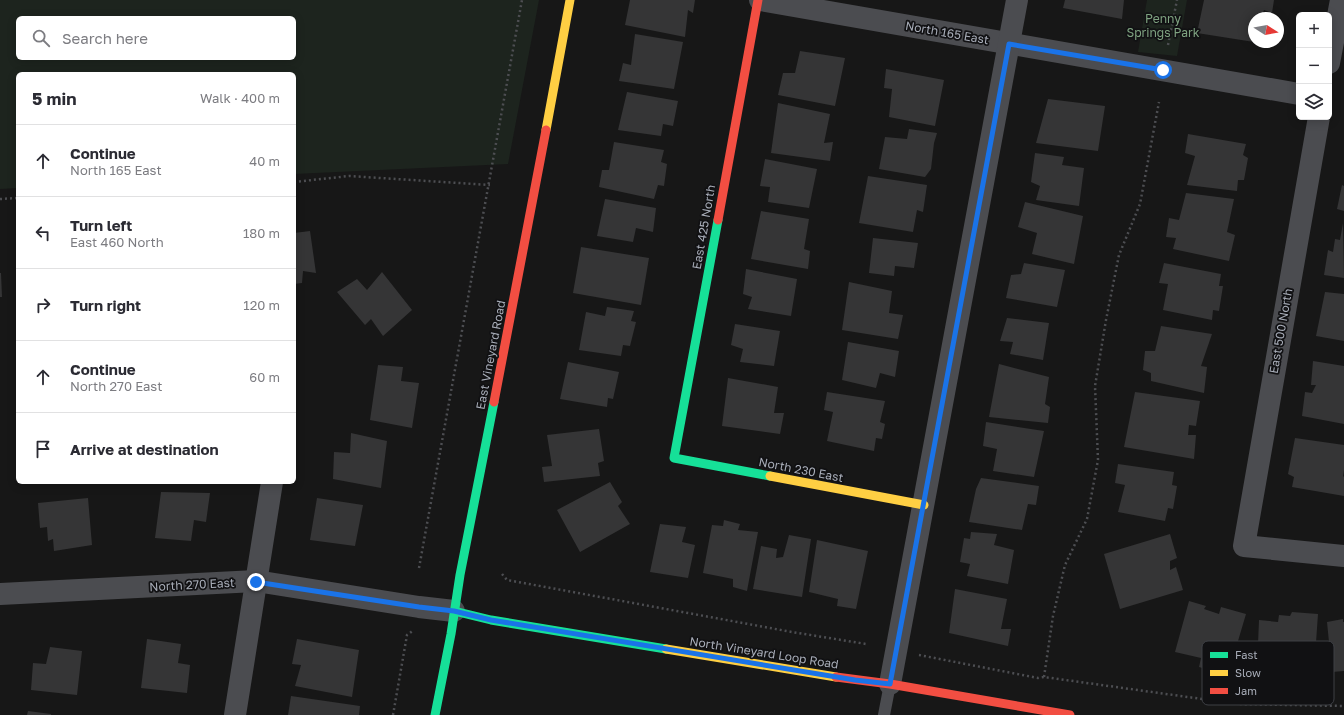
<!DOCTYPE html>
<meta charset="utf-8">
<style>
:root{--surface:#fff;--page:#f7f7f7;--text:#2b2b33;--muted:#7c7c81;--line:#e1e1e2}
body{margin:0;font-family:"Golos Text",sans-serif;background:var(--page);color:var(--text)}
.controls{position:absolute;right:12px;top:12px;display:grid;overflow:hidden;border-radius:6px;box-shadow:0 2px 10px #0003}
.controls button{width:36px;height:36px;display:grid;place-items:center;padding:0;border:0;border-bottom:1px solid var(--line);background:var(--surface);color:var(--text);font:20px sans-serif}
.compass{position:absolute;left:1248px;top:12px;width:36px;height:36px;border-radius:50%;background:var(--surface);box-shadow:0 2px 10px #0003;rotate:101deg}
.stop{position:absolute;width:12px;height:12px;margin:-9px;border:3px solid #1a73e8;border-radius:50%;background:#fff}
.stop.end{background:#1a73e8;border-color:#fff;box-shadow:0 1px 4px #0008}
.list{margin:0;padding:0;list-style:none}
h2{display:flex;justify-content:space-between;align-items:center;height:52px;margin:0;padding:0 16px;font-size:17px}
h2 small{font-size:13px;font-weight:400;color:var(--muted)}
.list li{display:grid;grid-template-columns:26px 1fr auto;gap:12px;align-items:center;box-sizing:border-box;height:72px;padding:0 16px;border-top:1px solid var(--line)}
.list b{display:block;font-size:15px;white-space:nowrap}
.list p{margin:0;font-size:13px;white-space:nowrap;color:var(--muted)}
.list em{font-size:13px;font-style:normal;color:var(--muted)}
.icon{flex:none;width:22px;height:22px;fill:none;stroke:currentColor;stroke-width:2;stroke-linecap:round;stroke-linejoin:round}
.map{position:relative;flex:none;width:1344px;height:715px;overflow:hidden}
.search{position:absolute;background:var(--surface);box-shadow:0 2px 10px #0003;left:16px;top:16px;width:280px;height:44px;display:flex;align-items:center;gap:10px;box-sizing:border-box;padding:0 14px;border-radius:6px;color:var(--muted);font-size:15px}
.panel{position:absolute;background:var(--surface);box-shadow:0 2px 10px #0003;left:16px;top:72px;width:280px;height:412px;border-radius:6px}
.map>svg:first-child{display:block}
.green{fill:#1d241e;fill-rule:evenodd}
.building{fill:#353536}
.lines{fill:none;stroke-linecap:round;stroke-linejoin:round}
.path{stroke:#4d4e52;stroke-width:2.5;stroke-dasharray:2 3;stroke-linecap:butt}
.lane{stroke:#4b4c50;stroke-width:12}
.street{stroke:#4b4c50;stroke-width:22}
.fast{stroke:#16e098;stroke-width:9}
.slow{stroke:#ffcf43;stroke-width:9}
.jam{stroke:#f24e42;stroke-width:9}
.route{stroke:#1a73e8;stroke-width:5}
.labels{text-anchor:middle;stroke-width:3.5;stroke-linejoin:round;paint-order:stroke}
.park-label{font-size:12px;fill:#7fa381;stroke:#111113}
.street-label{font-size:12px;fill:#a8adb8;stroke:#111113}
.key{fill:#111113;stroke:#3e4045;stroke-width:1}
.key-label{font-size:11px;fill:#a8adb8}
</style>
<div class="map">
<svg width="1344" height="715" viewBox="0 0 1344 715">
<rect width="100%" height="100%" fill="#171717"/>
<g class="green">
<path d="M0,0H539L508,164L294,174V74H18V188L0,189ZM18,18H294V58H18Z"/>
<polygon points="1147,0 1187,0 1177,56 1138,52"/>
</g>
<g class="building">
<polygon points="630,0 695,0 693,13 688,10 685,37 625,25"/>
<polygon points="1065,0 1124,0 1122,19 1063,8"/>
<polygon points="1204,0 1274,0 1272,13 1264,10 1261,18 1254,18 1254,42 1197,33"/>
<polygon points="635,34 683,42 674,89 619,81 623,63 631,65"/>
<polygon points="800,51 845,58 835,106 778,95 783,73 795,73"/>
<polygon points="886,69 944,80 935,126 889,117 892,89 884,88"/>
<polygon points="627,92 678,101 673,126 663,124 661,136 618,130"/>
<polygon points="1048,99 1105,106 1098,151 1036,143"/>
<polygon points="778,103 830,114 824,143 833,142 830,161 771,153"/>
<polygon points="909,129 937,133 934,143 931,169 925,177 879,169 885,137 907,139"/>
<polygon points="1188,134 1246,144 1243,155 1248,158 1244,180 1238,180 1237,191 1187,185 1195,156 1185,153"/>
<polygon points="614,142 664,150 661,162 667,164 664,186 658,185 654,199 599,187 602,170 609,170"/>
<polygon points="1035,153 1064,157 1062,165 1084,168 1079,206 1036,200 1040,186 1031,182"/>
<polygon points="765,159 817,169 809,208 768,202 770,187 760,186"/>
<polygon points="868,176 927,185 923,212 917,210 913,232 859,223"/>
<polygon points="1342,185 1344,186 1344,211 1337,209"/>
<polygon points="1186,193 1234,199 1227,232 1235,235 1229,261 1173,249 1176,238 1166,237 1169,218 1179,220"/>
<polygon points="605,199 656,208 653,232 636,228 633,242 597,236"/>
<polygon points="1025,202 1083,216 1074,264 1032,254 1037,233 1018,227"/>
<polygon points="761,211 809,219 804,249 810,251 808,269 751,259"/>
<polygon points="1343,223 1344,278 1324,275 1328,250 1333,252 1335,239 1340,240"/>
<polygon points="310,231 316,273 303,271 302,283 294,284 294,233"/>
<polygon points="873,238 918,243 914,268 895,266 894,276 869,273"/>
<polygon points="581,247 649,258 641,305 573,293"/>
<polygon points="1024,263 1065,270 1057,307 1006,298 1011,275 1021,274"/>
<polygon points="1164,263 1221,274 1219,286 1223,286 1219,311 1213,310 1212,320 1163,310 1168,284 1159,283"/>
<polygon points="746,269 797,279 791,316 748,309 752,297 743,294"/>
<polygon points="382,272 412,310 383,336 371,319 365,325 337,292 357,279 367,290"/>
<polygon points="0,273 1,273 2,297 0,297"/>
<polygon points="849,282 892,291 889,313 903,315 898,339 842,330"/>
<polygon points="1325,292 1344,294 1344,341 1316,336"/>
<polygon points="607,307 634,311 631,321 636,322 630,346 623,345 621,356 579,350 586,312 605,316"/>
<polygon points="1007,318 1049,323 1043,360 1010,354 1013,342 1000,341"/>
<polygon points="735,324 780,331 774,366 740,362 743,349 731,345"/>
<polygon points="1161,326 1212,334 1201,366 1207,367 1204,393 1151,381 1151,373 1143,370 1145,351 1155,351"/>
<polygon points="848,342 899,351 895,377 880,373 876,388 842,380"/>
<polygon points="1313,361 1344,366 1344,424 1302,416 1305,392 1312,393 1316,385 1311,385"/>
<polygon points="568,362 619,372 613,399 608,398 607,407 560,399"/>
<polygon points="999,364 1049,377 1045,404 1050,407 1048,423 989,417"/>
<polygon points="378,365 403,367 401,381 419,383 412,428 370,420"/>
<polygon points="728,378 778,387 774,413 784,413 780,434 722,426"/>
<polygon points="827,392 885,401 880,422 885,424 882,439 876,438 874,451 827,441 833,412 824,410"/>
<polygon points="1135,392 1200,401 1196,426 1189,425 1188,435 1196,435 1194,459 1124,447"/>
<polygon points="986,422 1044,431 1034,477 993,471 997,449 983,446"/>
<polygon points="599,429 604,461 598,463 600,476 544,482 542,467 552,466 547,435"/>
<polygon points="351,433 387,441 381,488 333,479 334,452 350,453"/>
<polygon points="1295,438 1344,445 1344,470 1343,477 1344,476 1344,496 1292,487 1294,477 1288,474"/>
<polygon points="1118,464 1174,472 1172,485 1177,486 1173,509 1168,508 1165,521 1118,512 1125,485 1115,483"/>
<polygon points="981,478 1039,486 1036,505 1028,504 1022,530 969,522 976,489"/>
<polygon points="610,482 622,502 618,506 630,524 580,552 557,510"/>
<polygon points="161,492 210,493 206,522 194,520 191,541 155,538"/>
<polygon points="88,498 92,545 54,551 53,539 48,541 47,527 40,528 38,503"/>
<polygon points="317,498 363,505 355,546 310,540"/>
<polygon points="724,520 740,524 738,530 758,532 747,591 733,587 733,579 703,573 712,525 723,526"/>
<polygon points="660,524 686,527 682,542 695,545 688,578 650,572"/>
<polygon points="971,532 997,534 994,545 1014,550 1008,584 967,576 970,564 960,562 964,538 970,539"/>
<polygon points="1170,534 1177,558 1170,561 1170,570 1176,567 1183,590 1120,609 1104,554"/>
<polygon points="789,535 811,539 802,597 753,589 761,546 777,549 776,558 783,557"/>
<polygon points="817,540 868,551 856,609 837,606 838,599 809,592"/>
<polygon points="955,589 1007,599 1001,629 1011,629 1008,646 949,633"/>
<polygon points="1189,601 1206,606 1204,609 1219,614 1221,607 1246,614 1230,668 1219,664 1217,672 1199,667 1201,658 1175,652"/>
<polygon points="1292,612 1318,614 1314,671 1257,669 1259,620 1278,622 1279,615 1290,616"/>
<polygon points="1343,619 1343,622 1344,622 1344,671 1332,672 1327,622"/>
<polygon points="147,639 181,644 178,663 190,665 187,693 141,688"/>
<polygon points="297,639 359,650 352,697 295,686 301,665 292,664"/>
<polygon points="50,647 82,651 77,695 31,690 33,663 46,664"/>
<polygon points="291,696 360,706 359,715 288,715"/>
<polygon points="28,711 51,714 51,715 27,715"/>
</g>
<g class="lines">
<g class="path">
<polyline points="1168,45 1177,0"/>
<polyline points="294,182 349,176 490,185"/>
<polyline points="0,199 18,198"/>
<polyline points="419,568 522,0"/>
<polyline points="502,574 507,580 792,632 866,644"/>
<polyline points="919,655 1038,678 1044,677 1238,704 1344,706"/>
<polyline points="1044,677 1053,616 1065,565 1087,519 1098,460 1095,386 1106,320 1119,255 1140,204 1159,102"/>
<polyline points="393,715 407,635 414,630"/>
</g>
<polyline class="lane" points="884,715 890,684"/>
<g class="street">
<polyline points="760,0 1299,94"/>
<polyline points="1329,63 1341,0"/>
<polyline points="1319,117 1244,546 1344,556"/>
<polyline points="0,594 256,581 419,607 454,611"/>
<polyline points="890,684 1017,0"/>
<polyline points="235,715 272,482"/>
</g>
<g class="fast">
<polyline points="718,220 674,458 770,476"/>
<polyline points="454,611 491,620 666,649"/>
<polyline points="435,715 451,634 460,575 494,402"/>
</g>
<g class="slow">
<polyline points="546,130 570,0"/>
<polyline points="770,476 924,505"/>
<polyline points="666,649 836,677"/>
</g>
<g class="jam">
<polyline points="718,220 758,0"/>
<polyline points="494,402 546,130"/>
<polyline points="836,677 890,684 1070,715"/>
</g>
</g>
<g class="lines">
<polyline class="route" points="256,582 419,607 454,611 491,620 855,680 890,684 1009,44 1163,70"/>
</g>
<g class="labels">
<g class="park-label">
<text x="1163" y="23">Penny<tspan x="1163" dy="14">Springs Park</tspan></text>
</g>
<g class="street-label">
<text transform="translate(947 33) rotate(10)" y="4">North 165 East</text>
<text transform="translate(704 227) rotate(-80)" y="4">East 425 North</text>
<text transform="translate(1281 331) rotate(-80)" y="4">East 500 North</text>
<text transform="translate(491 355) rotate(-79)" y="4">East Vineyard Road</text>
<text transform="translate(801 470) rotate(11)" y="4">North 230 East</text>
<text transform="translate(192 585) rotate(-3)" y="4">North 270 East</text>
<text transform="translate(764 653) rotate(9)" y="4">North Vineyard Loop Road</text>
</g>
</g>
<rect x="1202" y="641" width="132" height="64" rx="6" class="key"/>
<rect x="1210" y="652" width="18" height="6" fill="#16e098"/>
<rect x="1210" y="670" width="18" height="6" fill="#ffcf43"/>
<rect x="1210" y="688" width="18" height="6" fill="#f24e42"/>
<g class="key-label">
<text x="1235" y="659">Fast</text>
<text x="1235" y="677">Slow</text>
<text x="1235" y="695">Jam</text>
</g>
</svg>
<div class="controls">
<button>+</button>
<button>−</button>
<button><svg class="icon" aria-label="layers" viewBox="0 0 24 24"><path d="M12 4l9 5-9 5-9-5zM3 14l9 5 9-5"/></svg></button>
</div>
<svg class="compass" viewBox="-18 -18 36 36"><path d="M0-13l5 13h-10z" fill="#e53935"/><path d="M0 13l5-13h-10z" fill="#7c7c81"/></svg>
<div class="stop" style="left:1163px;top:70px"></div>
<div class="stop end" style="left:256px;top:582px"></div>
<div class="search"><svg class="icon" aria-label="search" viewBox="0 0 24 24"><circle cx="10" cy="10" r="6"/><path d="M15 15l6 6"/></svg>Search here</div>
<section class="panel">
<h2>5 min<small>Walk · 400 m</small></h2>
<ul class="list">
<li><svg class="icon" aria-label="ahead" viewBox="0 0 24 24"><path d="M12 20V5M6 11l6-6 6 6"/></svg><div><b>Continue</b><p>North 165 East</p></div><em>40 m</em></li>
<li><svg class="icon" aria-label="left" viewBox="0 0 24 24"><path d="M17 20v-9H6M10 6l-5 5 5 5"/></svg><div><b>Turn left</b><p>East 460 North</p></div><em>180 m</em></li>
<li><svg class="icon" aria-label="right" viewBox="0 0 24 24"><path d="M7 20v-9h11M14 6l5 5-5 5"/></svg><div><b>Turn right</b></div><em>120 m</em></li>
<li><svg class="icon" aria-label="ahead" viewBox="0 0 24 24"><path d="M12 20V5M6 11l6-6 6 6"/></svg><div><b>Continue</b><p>North 270 East</p></div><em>60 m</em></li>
<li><svg class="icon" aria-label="arrive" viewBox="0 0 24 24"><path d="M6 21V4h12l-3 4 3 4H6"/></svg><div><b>Arrive at destination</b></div></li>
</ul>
</section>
</div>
